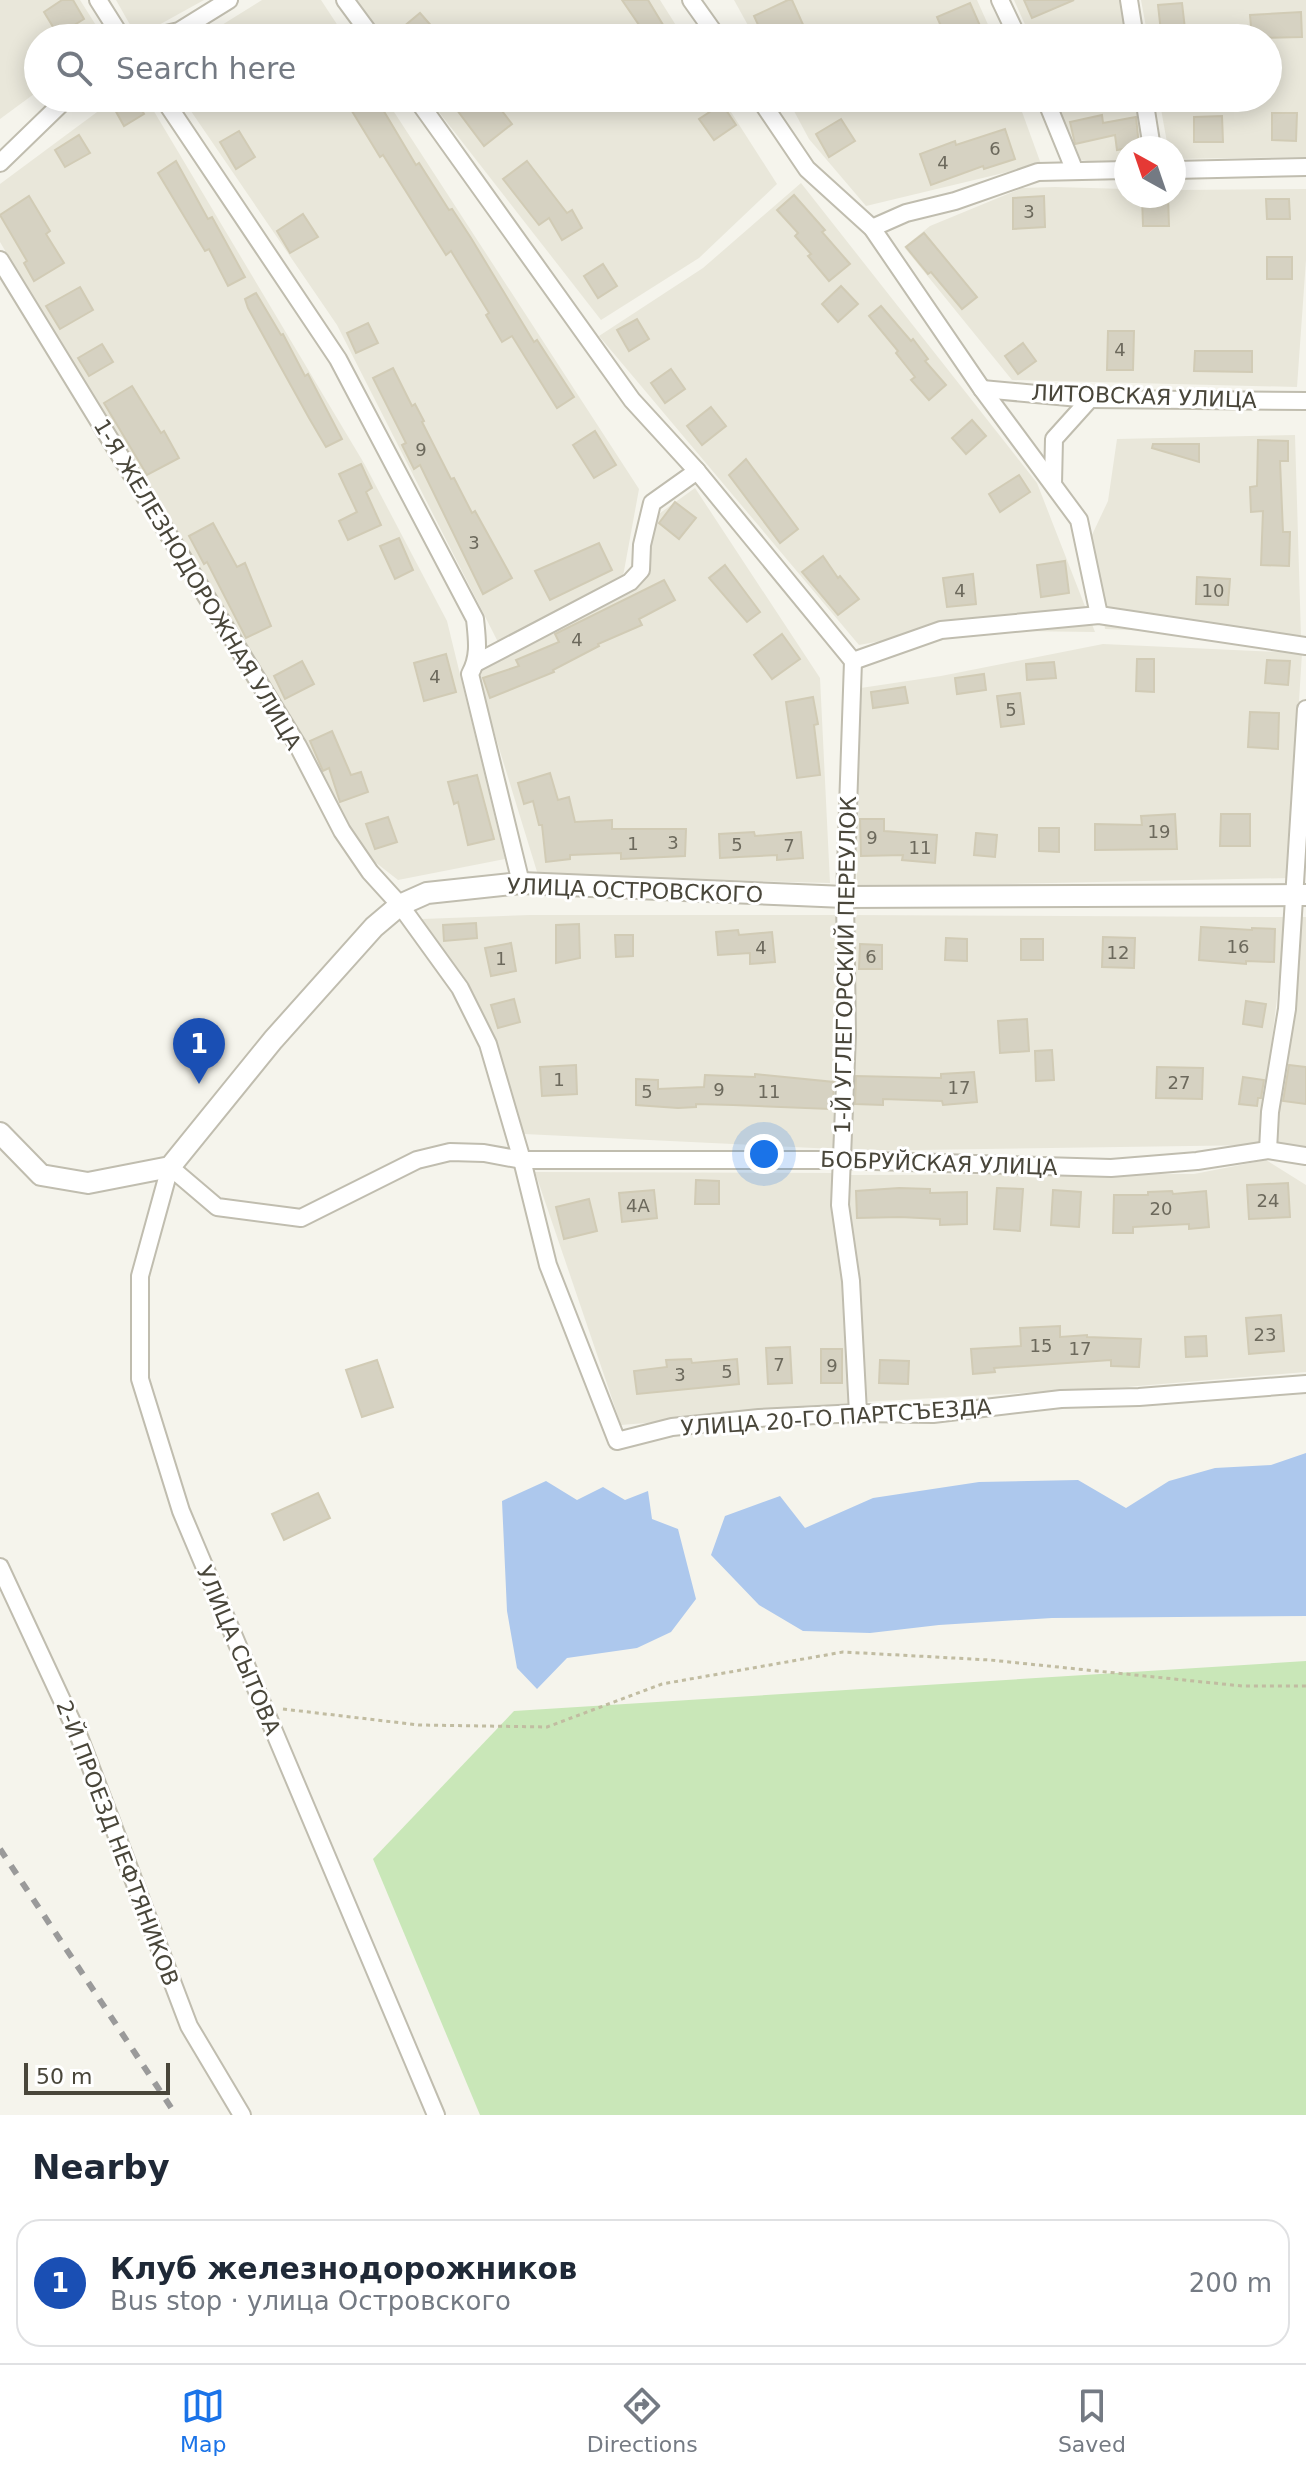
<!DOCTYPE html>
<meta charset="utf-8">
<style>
:root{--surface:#fff;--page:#f2f2f3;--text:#1f2937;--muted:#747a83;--line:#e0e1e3;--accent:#1a73e8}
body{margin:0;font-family:"DejaVu Sans",sans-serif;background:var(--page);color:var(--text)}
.compass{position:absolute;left:1114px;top:136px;width:72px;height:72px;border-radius:50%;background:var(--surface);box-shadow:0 4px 20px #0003;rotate:320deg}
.scale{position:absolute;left:24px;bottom:20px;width:146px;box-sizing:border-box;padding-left:8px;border:4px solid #49463a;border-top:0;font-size:22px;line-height:28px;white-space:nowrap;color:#49463a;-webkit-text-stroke:6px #fff;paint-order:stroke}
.you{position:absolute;left:764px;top:1154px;width:28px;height:28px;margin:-20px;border:6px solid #fff;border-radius:50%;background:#1a73e8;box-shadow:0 0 0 12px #1a73e833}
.badge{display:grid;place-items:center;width:52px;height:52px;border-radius:50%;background:var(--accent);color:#fff;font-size:26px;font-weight:700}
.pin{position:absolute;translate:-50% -66px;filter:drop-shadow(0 2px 4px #0008)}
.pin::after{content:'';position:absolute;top:42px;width:28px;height:24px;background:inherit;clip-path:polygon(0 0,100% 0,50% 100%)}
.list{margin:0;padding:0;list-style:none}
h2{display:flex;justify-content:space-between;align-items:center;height:104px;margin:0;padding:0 32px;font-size:34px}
h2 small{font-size:26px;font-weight:400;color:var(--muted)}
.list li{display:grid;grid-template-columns:52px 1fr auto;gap:24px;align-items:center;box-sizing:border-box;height:128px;margin:0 16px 16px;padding:0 16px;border:2px solid var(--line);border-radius:24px}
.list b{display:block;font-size:30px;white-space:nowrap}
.list p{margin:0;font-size:26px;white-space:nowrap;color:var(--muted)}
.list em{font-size:26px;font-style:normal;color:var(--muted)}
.icon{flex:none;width:44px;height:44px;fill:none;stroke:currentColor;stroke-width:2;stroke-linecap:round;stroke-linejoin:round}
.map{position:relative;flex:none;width:1306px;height:2115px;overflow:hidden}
.search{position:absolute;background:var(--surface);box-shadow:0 4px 20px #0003;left:24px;right:24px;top:24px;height:88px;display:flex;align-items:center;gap:20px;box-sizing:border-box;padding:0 28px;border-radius:44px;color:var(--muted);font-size:30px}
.sheet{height:248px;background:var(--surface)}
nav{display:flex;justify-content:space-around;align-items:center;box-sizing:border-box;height:112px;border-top:2px solid var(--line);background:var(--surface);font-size:22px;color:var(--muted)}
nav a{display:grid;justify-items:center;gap:4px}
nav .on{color:var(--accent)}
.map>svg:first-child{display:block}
.residential{fill:#e9e7da}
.green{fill:#c9e7b8}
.water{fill:#adc8ed}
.building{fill:#d6d2c2;stroke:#d1cbb5;stroke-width:2}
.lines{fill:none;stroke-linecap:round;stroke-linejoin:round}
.minor-casing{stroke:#c0bdaf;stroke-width:20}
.tertiary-casing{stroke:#c0bdaf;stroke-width:24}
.path{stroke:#c1bca1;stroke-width:3;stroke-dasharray:4 4;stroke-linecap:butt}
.minor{stroke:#fff;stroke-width:16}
.tertiary{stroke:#fff;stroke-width:20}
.rail{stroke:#9a9a9a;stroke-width:6;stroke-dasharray:10 10;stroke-linecap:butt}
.labels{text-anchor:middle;stroke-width:6;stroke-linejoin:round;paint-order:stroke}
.number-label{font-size:18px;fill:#6c695c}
.street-label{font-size:22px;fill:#49463a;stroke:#fff}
</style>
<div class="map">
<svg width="1306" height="2115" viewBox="0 0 1306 2115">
<rect width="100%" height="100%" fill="#f5f4ec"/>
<g class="residential">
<polygon points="0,0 80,0 104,38 38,38 38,91 0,119"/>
<polygon points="116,0 204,0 137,37"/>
<polygon points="262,0 321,0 346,38 201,38"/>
<polygon points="352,0 660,0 684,38 382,38"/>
<polygon points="734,0 977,0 994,38 755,38"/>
<polygon points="1014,0 1123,0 1128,38 1031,38"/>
<polygon points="1141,0 1306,0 1306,157 1174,159 1174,148 1168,148 1159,98 1268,98 1268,38 1148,38"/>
<polygon points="116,98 146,98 365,465 447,621 505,859 398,880 375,862 350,830 0,242 0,184"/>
<polygon points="182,98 385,98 639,489 622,582 499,644 337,325"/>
<polygon points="428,98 722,98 777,184 699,258 601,320"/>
<polygon points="787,98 1017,98 1041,164 866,206 809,139"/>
<polygon points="1055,98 1137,98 1144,148 1126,148 1126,166 1080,160"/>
<polygon points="801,183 1037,483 1095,632 942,630 859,645 599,336 703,268"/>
<polygon points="1055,187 1126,189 1126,196 1174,196 1174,190 1306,189 1306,260 1297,387 1012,380 904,247 930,226 1022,188"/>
<polygon points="1295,435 1301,637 1105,629 1091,537 1108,501 1117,439"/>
<polygon points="695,488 820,678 830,883 538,875 476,673 648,576 646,554 656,516"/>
<polygon points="1103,644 1302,653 1288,878 857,887 854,689 941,676"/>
<polygon points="530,915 841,915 835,1149 524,1134 496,1042 422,919"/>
<polygon points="851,915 1287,917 1259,1145 850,1151"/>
<polygon points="1300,917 1306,917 1306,1148 1274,1146"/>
<polygon points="1266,1160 1306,1185 1306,1372 1126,1387 864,1402 846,1197 851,1175 1194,1174"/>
<polygon points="535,1172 836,1173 853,1406 621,1425"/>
</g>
<polygon class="green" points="1306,1661 1306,2115 480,2115 373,1859 514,1711"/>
<g class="water">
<polygon points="1306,1453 1306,1616 1052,1618 939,1625 870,1633 803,1631 759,1605 711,1555 725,1516 780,1496 805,1528 873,1498 979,1482 1078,1480 1126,1508 1169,1481 1215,1468 1271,1465"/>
<polygon points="546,1481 577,1500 603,1487 625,1500 648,1491 652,1519 678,1529 696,1599 671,1632 637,1648 567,1658 537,1689 517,1668 507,1611 502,1501"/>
</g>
<g class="building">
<polygon points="62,0 73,0 84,19 58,35 44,12"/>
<polygon points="622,0 648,0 671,38 648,38"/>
<polygon points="788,0 792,0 809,38 764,38 754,16"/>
<polygon points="1024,0 1074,0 1032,18"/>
<polygon points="970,3 981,28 958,38 946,38 937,17"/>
<polygon points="1182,3 1185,29 1161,32 1158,5"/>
<polygon points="1301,12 1302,37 1252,38 1250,15"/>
<polygon points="420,13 442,38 390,38"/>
<polygon points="131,98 135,98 144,114 124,126 114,108"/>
<polygon points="344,98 376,98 416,165 419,163 449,210 452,209 471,238 534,342 537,340 574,397 557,408 512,336 502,342 486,315 489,313 451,251 446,255 383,155 380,157"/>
<polygon points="448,98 492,98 512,124 484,146"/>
<polygon points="722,104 736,125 714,140 699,119"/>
<polygon points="1272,113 1297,113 1296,141 1272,140"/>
<polygon points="1102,115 1103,123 1136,117 1139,146 1117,150 1115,135 1075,144 1070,122"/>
<polygon points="1222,116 1223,142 1194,142 1194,117"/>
<polygon points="841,119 855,141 829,157 816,134"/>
<polygon points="1005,129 1015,159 984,169 983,166 931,185 920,154 955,141 956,145"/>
<polygon points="239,131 255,157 236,169 220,142"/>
<polygon points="79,135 90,153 65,167 55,150"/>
<polygon points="176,161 208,219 212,217 245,277 228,286 209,249 205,251 158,173"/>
<polygon points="527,161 567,213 572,210 582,228 562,240 549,218 539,225 503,179"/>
<polygon points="794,195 825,230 822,232 850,264 829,281 808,256 811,254 795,236 798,233 777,210"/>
<polygon points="29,196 50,231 46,234 64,263 34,281 24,263 27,261 0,215"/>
<polygon points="1044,196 1045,227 1013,229 1013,198"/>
<polygon points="1142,196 1168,196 1169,226 1143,226"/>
<polygon points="1266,199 1289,199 1290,219 1267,219"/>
<polygon points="303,214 318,237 290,253 277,231"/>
<polygon points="924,233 977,297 962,309 931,272 928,274 906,247"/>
<rect x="1267" y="257" width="25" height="22"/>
<polygon points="603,264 617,286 598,298 584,276"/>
<polygon points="841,286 858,304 838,322 822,304"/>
<polygon points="80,287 93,310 60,329 46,306"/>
<polygon points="256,293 281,335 283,334 305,376 308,374 342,439 326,447 309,418 248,308 245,299"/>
<polygon points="881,306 911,341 913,339 928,359 925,361 946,385 929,400 911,380 915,377 896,353 898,351 869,316"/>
<polygon points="637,319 649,339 629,351 617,330"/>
<polygon points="368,323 378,343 356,353 347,333"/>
<polygon points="1108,331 1134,331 1133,370 1107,370"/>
<polygon points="1023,343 1036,361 1018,374 1005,356"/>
<polygon points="102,344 113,362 89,376 78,358"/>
<polygon points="1195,351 1252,351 1252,372 1194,371"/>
<polygon points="393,368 412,406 415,404 424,421 422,422 451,479 454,478 472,513 475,511 512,578 483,594 420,465 414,469 402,445 406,443 373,378"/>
<polygon points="671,369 685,389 665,403 651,383"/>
<polygon points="132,386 161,433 164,431 179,458 147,475 104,403"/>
<polygon points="711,407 726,426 702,445 687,426"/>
<polygon points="972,420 986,436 966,454 952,438"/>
<polygon points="595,431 616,465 594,478 573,445"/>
<polygon points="1258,440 1288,441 1288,461 1280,461 1283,532 1290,532 1289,566 1261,565 1263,511 1251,512 1250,487 1257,486"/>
<polygon points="1153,444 1199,444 1199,462 1152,448"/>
<polygon points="746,459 798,529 780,543 729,475"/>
<polygon points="361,464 372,488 366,492 381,525 348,540 339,521 357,512 339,474"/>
<polygon points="1019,475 1030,492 1000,512 989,494"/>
<polygon points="675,502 696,518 679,539 659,523"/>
<polygon points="213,523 237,567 245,563 271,626 246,638 207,562 204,564 189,536"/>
<polygon points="399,538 413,570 395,579 380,546"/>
<polygon points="599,543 612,570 550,600 535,571"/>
<polygon points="823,556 838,578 840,576 859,599 838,615 802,572"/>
<polygon points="1065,561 1069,593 1041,597 1037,565"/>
<polygon points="725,565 760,612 747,622 709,578"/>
<polygon points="973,574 976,604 947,607 943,578"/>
<polygon points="1197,577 1230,579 1228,605 1196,604"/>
<polygon points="664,580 675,600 639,619 642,625 598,644 599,646 553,670 554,672 490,698 483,678 519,666 516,660 559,642 555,634"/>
<polygon points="782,634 800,659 772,679 754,655"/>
<polygon points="446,654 456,692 424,701 414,663"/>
<polygon points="1137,659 1154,659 1154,692 1136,691"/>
<polygon points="1267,660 1290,661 1288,685 1265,683"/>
<polygon points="302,661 314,684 285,699 274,676"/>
<polygon points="1054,662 1056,678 1027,680 1026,664"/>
<polygon points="984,674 986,690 957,694 955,678"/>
<polygon points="905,687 908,703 873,708 871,692"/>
<polygon points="1020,693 1024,724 1001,727 997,696"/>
<polygon points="813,697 818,724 814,725 820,775 797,778 786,702"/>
<polygon points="1250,712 1279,713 1278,749 1248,747"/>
<polygon points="332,731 351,775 361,772 368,792 340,802 329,768 323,771 310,741"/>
<polygon points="550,773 558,800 569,797 575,822 612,820 612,829 686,829 685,856 621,859 621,853 570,855 570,859 546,862 542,825 539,825 533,801 524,804 518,783"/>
<polygon points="477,775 494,839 468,845 458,802 454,804 448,782"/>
<polygon points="1175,814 1177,849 1095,850 1095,824 1142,825 1141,816"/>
<polygon points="1221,814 1250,814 1250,846 1220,846"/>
<polygon points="388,817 397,842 375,849 366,824"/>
<polygon points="860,819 884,819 884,831 937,835 935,863 902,860 903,855 861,856"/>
<polygon points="1039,828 1059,828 1059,852 1039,851"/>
<polygon points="754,832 755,836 801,832 803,858 777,860 777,855 720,858 719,834"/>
<polygon points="976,833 997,835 995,857 974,855"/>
<polygon points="476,923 477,938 444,941 443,925"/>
<polygon points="579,924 580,958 556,963 556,925"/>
<polygon points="1201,927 1252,930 1252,928 1275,929 1274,962 1246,961 1246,964 1199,960"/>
<polygon points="738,930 739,935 772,932 775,962 750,964 750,953 718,955 716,932"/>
<polygon points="615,935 633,935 633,956 616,957"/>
<polygon points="1103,937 1135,938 1134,968 1102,967"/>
<polygon points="946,938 967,939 967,961 945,960"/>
<rect x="1021" y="939" width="22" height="21"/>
<polygon points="511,943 516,971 491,976 485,948"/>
<polygon points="860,944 882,945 882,969 859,969"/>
<polygon points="514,999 520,1022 498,1028 491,1005"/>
<polygon points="1246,1001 1266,1004 1262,1027 1243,1024"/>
<polygon points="1027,1019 1029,1051 1000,1053 998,1021"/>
<polygon points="1052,1050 1054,1080 1036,1081 1035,1051"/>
<polygon points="576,1065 577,1094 542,1096 540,1067"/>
<polygon points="1289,1065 1306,1067 1306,1104 1283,1101"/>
<polygon points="1157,1067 1203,1068 1202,1099 1156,1098"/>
<polygon points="974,1072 977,1102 943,1105 942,1101 883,1099 883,1105 855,1104 856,1076 941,1078 941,1074"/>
<polygon points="755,1074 834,1082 833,1104 830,1104 830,1109 733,1105 696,1104 696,1107 678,1108 636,1105 636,1079 658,1080 658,1089 704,1087 705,1075 755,1077"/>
<polygon points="1243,1077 1264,1080 1261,1098 1258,1098 1257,1106 1239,1104"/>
<polygon points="696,1180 719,1181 719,1204 695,1204"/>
<polygon points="1288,1183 1290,1217 1249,1219 1247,1185"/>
<polygon points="899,1188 930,1189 930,1193 967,1192 967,1224 940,1225 940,1219 900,1217 857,1218 856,1191"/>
<polygon points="997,1188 1023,1189 1020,1231 994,1229"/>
<polygon points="654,1190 657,1218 622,1222 619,1193"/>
<polygon points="1053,1190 1081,1192 1079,1227 1051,1225"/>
<polygon points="1172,1191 1173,1194 1206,1191 1209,1227 1189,1229 1189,1224 1133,1227 1133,1233 1113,1233 1114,1195 1148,1195 1148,1192"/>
<polygon points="589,1199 597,1231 564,1239 556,1207"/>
<polygon points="1281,1315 1284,1351 1249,1354 1246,1318"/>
<polygon points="1060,1326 1060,1337 1087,1335 1087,1337 1141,1339 1139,1367 1111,1366 1111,1360 994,1368 995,1372 973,1374 971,1349 1021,1346 1020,1328"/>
<polygon points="1206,1336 1207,1356 1186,1357 1185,1337"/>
<polygon points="790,1347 792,1383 768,1384 766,1348"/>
<rect x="821" y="1349" width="21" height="34"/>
<polygon points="691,1359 692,1363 737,1359 739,1384 637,1394 634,1371 667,1367 666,1360"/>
<polygon points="377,1360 393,1407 362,1417 346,1370"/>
<polygon points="880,1360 909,1361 908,1384 879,1383"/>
<polygon points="318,1493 330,1518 284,1540 272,1514"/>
</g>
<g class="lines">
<defs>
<g id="minor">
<polyline points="98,0 122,38"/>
<polyline points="345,0 373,38"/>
<polyline points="691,0 718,38"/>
<polyline points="1000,0 1018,38"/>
<polyline points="1129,0 1135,38"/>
<polyline points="149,38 179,31 229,0"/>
<path d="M163,98L338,359L475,619C477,639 480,656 470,674L521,883"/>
<polyline points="416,98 632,400 697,471 853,661"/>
<polyline points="759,98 807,169 872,228 982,389 1079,520 1099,615"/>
<polyline points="1045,98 1074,169"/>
<polyline points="1144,98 1152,148"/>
<polyline points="0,163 67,98"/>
<polyline points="1174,170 1306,167"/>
<polyline points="872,228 906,213 955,201 1038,172 1126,170"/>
<polyline points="0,260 298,746 342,831 370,872 400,905 460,988 488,1044 522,1160 548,1265 617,1441 672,1427 759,1418 858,1413 933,1414 1061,1399 1139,1397 1306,1384"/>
<polyline points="982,389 1090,399 1306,401"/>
<polyline points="1053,484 1054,439 1090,399"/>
<polyline points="853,661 845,897 847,1035 840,1205 851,1281 858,1413"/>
<polyline points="853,661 941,630 1099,615 1306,646"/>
<polyline points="476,663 630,582 641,570 642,545 652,503 697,471"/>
<polyline points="1268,1150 1270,1112 1287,1009 1306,709"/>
<polyline points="0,1567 80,1739 189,2026 242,2115"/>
<polyline points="436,2115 181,1511 140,1379 140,1276 170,1167 217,1207 301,1218 417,1160 450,1152 484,1153 522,1160 840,1160 1111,1168 1197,1161 1268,1150 1306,1156"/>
</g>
<polyline id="tertiary" points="0,1133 41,1175 88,1183 170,1167 273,1040 374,927 400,905 427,893 521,883 845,897 1306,895"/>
</defs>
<use href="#minor" class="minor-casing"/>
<use href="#tertiary" class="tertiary-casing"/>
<polyline class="path" points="283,1709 419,1725 547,1727 662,1684 843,1652 990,1660 1242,1686 1306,1686"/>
<use href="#minor" class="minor"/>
<use href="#tertiary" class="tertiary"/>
<polyline class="rail" points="0,1849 176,2115"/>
</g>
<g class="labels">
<g class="number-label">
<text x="995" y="155">6</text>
<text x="943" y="169">4</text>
<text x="1029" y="218">3</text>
<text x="1120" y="356">4</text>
<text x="421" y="456">9</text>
<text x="474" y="549">3</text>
<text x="960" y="597">4</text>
<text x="1213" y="597">10</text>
<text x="577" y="646">4</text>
<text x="435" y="683">4</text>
<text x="1011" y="716">5</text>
<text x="1159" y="838">19</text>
<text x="872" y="844">9</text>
<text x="673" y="849">3</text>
<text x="633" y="850">1</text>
<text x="737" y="851">5</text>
<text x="789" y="852">7</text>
<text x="920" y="854">11</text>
<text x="1238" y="953">16</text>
<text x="761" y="954">4</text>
<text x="1118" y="959">12</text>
<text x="871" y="963">6</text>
<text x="501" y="965">1</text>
<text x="559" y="1086">1</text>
<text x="1179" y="1089">27</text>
<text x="959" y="1094">17</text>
<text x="719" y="1096">9</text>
<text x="647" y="1098">5</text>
<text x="769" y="1098">11</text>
<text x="1268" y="1207">24</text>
<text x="638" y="1212">4А</text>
<text x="1161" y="1215">20</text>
<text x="1265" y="1341">23</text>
<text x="1041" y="1352">15</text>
<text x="1080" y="1355">17</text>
<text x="779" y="1371">7</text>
<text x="832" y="1372">9</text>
<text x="727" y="1378">5</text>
<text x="680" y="1381">3</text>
</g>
<g class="street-label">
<text transform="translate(1144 396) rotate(2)" y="8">ЛИТОВСКАЯ УЛИЦА</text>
<text transform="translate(198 584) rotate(59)" y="8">1-Я ЖЕЛЕЗНОДОРОЖНАЯ УЛИЦА</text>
<text transform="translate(635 890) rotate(2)" y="8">УЛИЦА ОСТРОВСКОГО</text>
<text transform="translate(845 965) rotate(-89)" y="8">1-Й УГЛЕГОРСКИЙ ПЕРЕУЛОК</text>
<text transform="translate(939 1163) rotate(2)" y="8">БОБРУЙСКАЯ УЛИЦА</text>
<text transform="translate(836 1417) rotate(-4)" y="8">УЛИЦА 20-ГО ПАРТСЪЕЗДА</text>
<text transform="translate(239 1650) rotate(67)" y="8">УЛИЦА СЫТОВА</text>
<text transform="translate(118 1843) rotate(69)" y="8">2-Й ПРОЕЗД НЕФТЯНИКОВ</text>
</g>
</g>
</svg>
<svg class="compass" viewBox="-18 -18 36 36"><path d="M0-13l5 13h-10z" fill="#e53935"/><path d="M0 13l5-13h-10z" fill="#747a83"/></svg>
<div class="scale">50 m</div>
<div class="you"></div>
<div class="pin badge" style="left:199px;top:1084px;background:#1a4fb4">1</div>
<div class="search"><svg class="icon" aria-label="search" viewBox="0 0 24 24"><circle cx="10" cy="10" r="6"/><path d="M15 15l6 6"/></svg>Search here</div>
</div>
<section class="sheet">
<h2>Nearby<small></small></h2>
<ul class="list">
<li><span class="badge" style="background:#1a4fb4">1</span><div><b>Клуб железнодорожников</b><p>Bus stop · улица Островского</p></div><em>200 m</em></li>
</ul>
</section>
<nav>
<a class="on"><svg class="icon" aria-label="map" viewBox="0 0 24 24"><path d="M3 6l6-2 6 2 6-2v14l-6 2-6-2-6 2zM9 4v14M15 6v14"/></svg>Map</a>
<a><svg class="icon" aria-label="directions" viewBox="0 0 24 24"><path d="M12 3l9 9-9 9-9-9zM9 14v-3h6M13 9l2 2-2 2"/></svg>Directions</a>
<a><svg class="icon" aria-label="saved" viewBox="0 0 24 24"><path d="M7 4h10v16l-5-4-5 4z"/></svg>Saved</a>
</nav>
